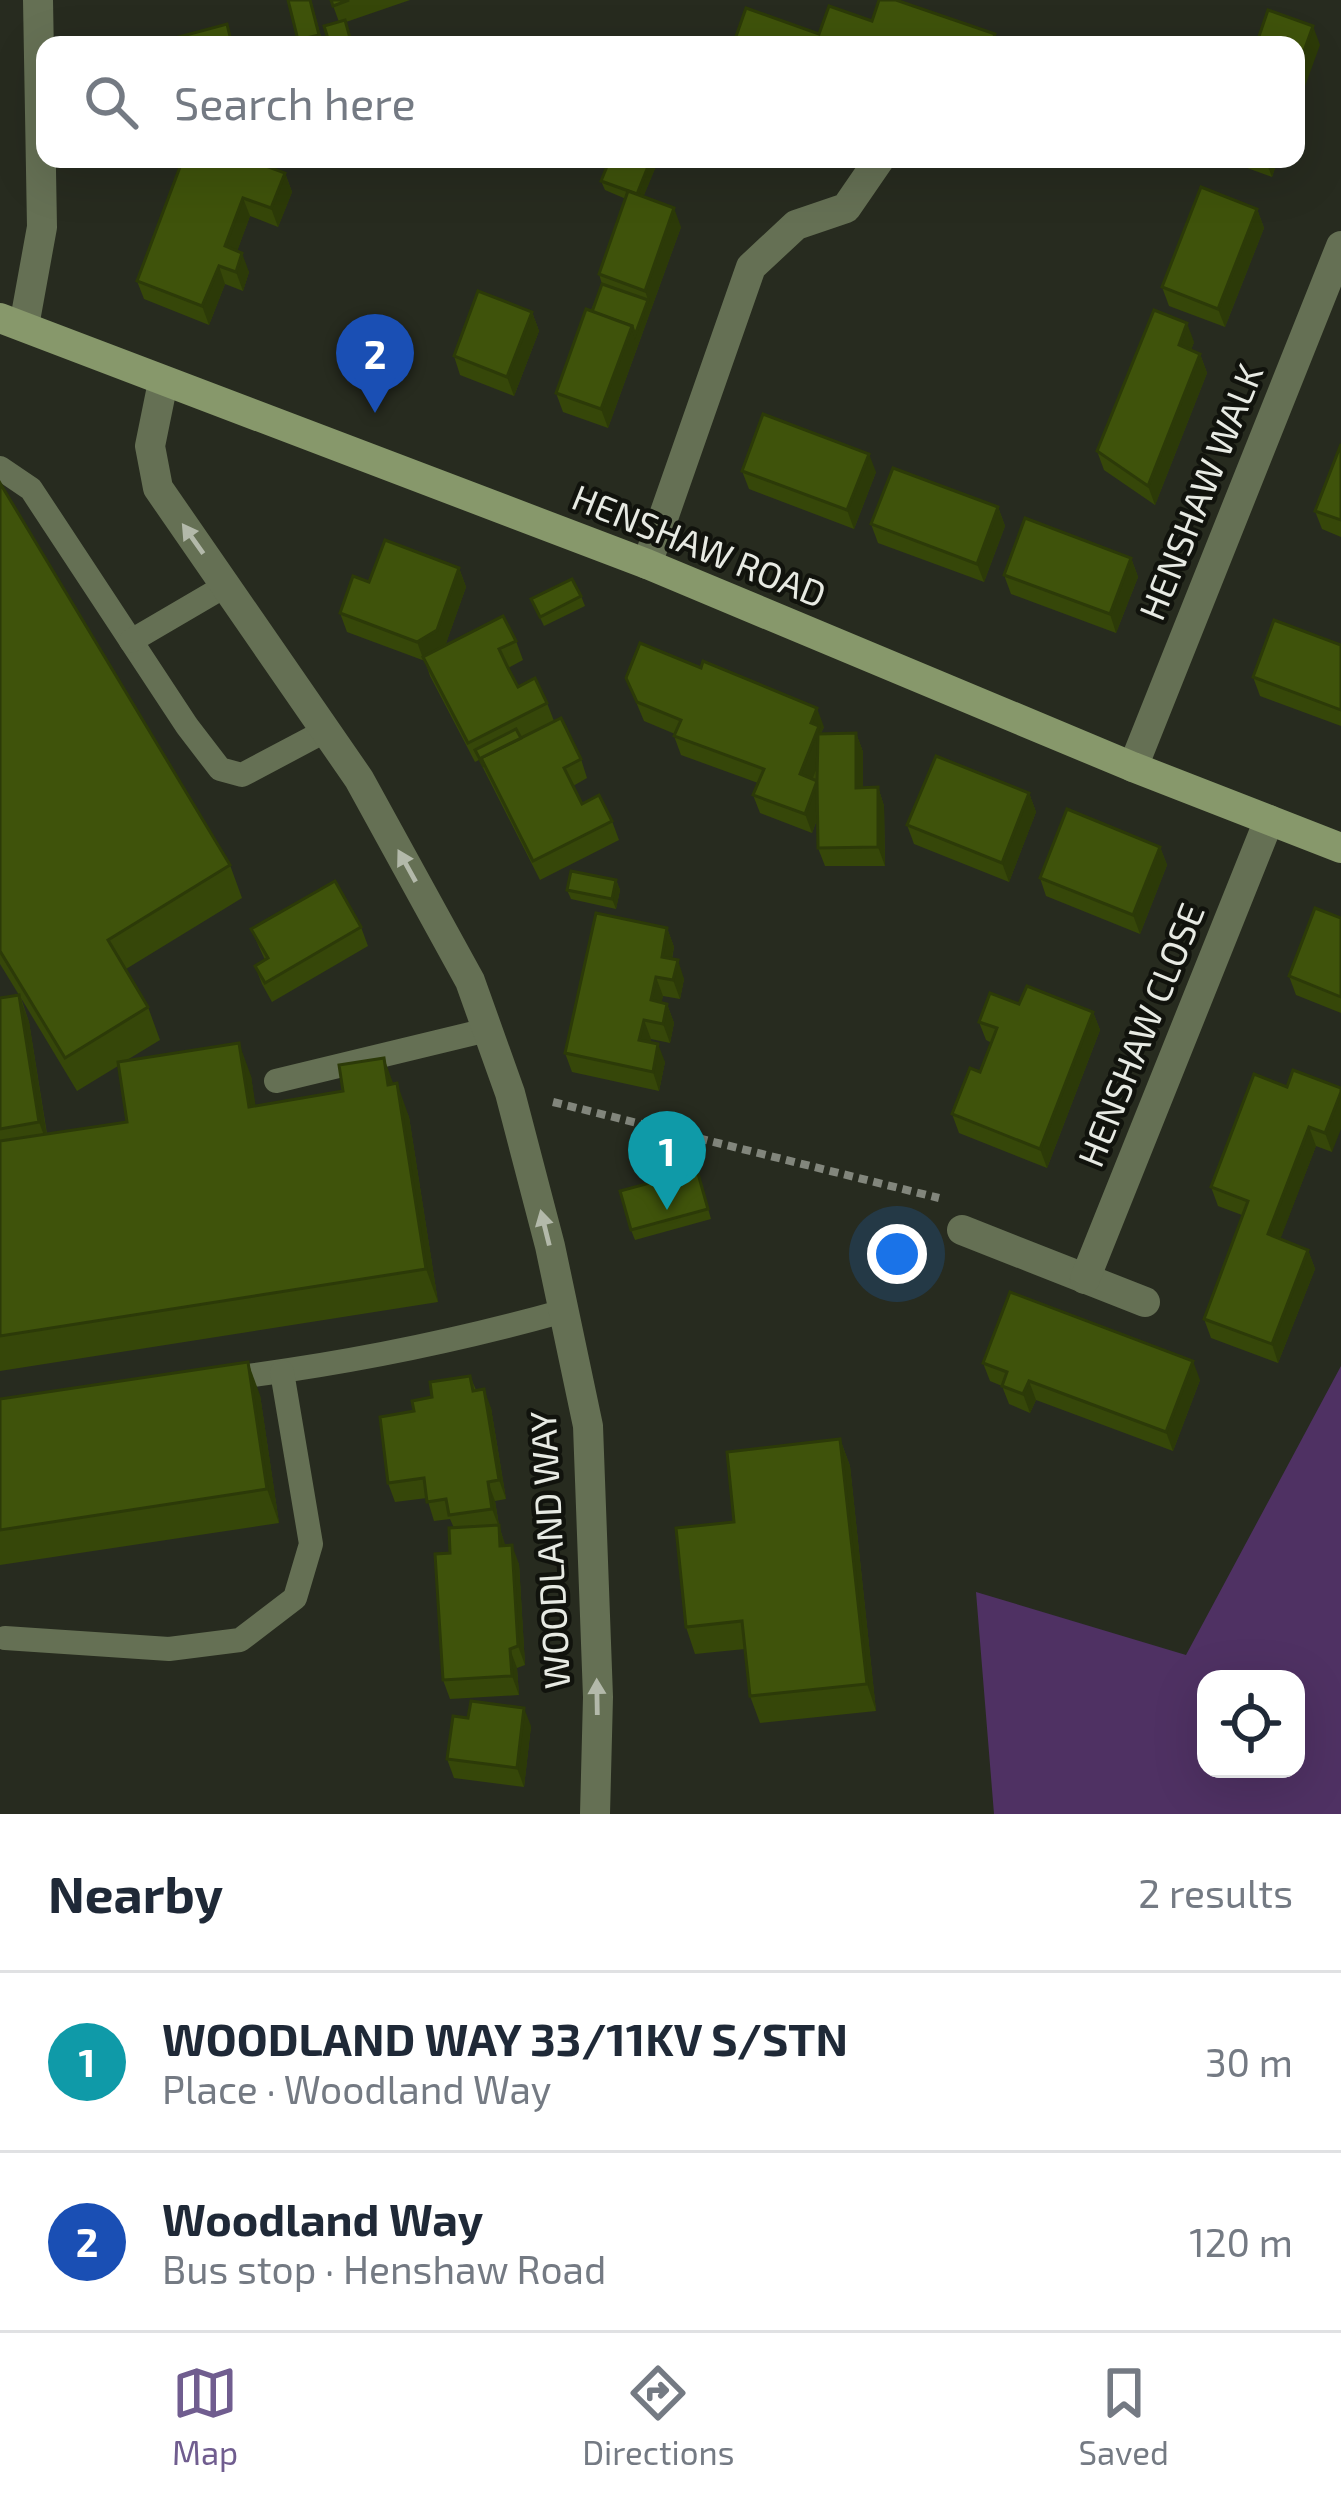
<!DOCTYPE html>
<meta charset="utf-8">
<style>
:root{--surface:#fff;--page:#f6f6f7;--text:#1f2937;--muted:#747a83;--line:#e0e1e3;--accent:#705d8f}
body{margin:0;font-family:"Exo 2",sans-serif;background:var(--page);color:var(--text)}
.controls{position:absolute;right:36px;bottom:36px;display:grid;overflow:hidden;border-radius:24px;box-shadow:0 12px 48px #0002}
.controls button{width:108px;height:108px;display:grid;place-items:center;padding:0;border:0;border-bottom:3px solid var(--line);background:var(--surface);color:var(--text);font:60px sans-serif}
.you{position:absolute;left:897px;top:1254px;width:42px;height:42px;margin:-30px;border:9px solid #fff;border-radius:50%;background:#1a73e8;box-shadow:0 0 0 18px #1a73e833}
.badge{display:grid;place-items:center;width:78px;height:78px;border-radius:50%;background:var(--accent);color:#fff;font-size:39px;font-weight:700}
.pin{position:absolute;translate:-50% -99px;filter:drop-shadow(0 3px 6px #0008)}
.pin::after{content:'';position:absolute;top:63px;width:42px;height:36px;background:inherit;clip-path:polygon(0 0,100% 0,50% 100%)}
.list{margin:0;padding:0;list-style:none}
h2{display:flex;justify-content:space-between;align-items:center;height:156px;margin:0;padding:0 48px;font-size:51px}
h2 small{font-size:39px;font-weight:400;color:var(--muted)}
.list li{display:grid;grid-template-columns:78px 1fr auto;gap:36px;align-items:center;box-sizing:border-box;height:180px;padding:0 48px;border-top:3px solid var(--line)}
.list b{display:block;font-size:45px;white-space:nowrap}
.list p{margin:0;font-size:39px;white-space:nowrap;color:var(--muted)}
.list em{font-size:39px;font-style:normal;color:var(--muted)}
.icon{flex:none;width:66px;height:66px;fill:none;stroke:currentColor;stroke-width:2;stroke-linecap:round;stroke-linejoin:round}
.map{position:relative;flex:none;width:1341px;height:1814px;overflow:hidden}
.search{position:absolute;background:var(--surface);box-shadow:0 12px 48px #0002;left:36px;right:36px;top:36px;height:132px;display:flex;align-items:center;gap:30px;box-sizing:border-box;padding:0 42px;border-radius:24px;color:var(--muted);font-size:45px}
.sheet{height:516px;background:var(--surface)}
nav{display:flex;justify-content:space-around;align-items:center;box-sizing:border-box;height:168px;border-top:3px solid var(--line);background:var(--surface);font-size:33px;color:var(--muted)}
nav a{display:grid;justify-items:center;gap:6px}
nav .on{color:var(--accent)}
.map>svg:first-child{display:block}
.green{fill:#4f3163;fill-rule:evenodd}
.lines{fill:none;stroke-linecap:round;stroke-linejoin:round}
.path{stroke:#82867c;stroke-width:8;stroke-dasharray:9 6;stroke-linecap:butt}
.lane{stroke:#657054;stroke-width:24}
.street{stroke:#657054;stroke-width:30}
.secondary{stroke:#87986b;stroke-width:30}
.wall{fill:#364709;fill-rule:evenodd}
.shaded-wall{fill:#2c3a08}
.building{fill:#3f530b;stroke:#2c3a08;stroke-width:3}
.oneway{fill:#b3b9aa}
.labels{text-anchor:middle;stroke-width:9;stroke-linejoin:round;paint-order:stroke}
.street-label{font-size:36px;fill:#e7eae3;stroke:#11130d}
</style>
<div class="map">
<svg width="1341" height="1814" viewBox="0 0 1341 1814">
<rect width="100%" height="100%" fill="#272b1f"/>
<path class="green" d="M1341,1366V1814H994L976,1592L1186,1655ZM1206,1679H1296V1769H1206Z"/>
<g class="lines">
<polyline class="path" points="553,1102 939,1198"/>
<g class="lane">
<polyline points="0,468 31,489 187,726 220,769 242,775 325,731"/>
<polyline points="131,641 225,586"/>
<polyline points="276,1081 487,1030"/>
<path d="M223,1379C338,1365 453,1342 564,1311"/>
<polyline points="5,1638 169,1649 240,1640 295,1598 311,1544 282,1372"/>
</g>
<g class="street">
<polyline points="24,326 42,227 38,0"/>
<polyline points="163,382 150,446 158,488 359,779 470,981 510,1093 550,1246 588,1426 598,1697 595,1814"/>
<polyline points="647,564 751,267 796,225 846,208 879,160"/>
<polyline points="1133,767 1341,246"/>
<polyline points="962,1230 1145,1302"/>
<polyline points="1085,1279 1269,820"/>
</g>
<polyline class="secondary" points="0,318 647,564 1133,767 1341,848"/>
</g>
<g class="wall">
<polygon points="288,0 311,0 323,44 300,45"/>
<polygon points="331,0 410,0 346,22 339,22"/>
<polygon points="183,159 285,173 292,192 278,227 250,216 237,251 249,272 243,291 225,284 209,325 144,299 137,281"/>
<polygon points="610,159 659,159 643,197 681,227 608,428 563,412 556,393 602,284 599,274 626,199 605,190 601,181"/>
<polygon points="1227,159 1278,159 1272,177 1228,161"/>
<polygon points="1257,209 1264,228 1225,327 1169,306 1162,287"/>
<polygon points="532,312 539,331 514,396 460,375 454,356"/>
<polygon points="1194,342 1191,350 1200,354 1207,373 1155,505 1104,470 1097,451"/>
<polygon points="1341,444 1341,537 1322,529 1315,511"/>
<polygon points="742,471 876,472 854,529 749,489"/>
<path d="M0,483L230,865L242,898L126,969L148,1007L160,1040L127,1060L251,1076L255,1106L394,1084L409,1117L438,1302L0,1371V998L19,995L0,964ZM21,998L77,1091L118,1066L127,1122L47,1134L29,1022Z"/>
<polygon points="998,507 1005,526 984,582 878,543 871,524"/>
<polygon points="1131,558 1138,577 1116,633 1011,594 1004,575"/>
<polygon points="459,568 466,587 445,646 516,641 523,660 508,668 518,687 547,703 554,721 581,759 587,778 573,786 582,804 612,821 619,840 540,880 479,760 475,762 430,676 425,661 347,632 340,613 369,582"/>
<polygon points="581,596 585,606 544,626 531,599"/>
<polygon points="1341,645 1341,726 1260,696 1253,677"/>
<polygon points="626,678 824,727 821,733 856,733 863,752 863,788 878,787 884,806 885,866 825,866 818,848 818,817 812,833 760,813 753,795 758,783 681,755 674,736 675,734 644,721"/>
<polygon points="1029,793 1036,812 1009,882 914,844 907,825"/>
<polygon points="1160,847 1167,865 1140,934 1046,896 1040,878"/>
<polygon points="616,880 620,890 616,909 571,899 567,890"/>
<polygon points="1341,918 1341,1013 1296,995 1289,976"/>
<polygon points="361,927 368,946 272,1002 262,984 255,966 265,960 251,929"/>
<polygon points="667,928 674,947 672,959 684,979 680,999 663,996 661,1003 667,1004 674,1023 670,1043 651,1039 650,1042 665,1062 659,1091 572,1072 565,1053"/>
<polygon points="1019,1004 1093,1012 1100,1030 1047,1168 959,1133 952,1114 980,1072 992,1043 986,1040 979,1022"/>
<polygon points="1287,1087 1341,1088 1332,1152 1316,1146 1280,1239 1308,1250 1315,1269 1278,1363 1211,1338 1204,1319 1242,1215 1218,1206 1211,1187"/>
<polygon points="697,1170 711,1219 635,1240 631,1230"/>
<polygon points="983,1363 1200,1380 1173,1451 1036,1400 1030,1413 1009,1404 1002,1386 990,1381"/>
<polygon points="470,1376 476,1390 491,1408 506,1499 495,1501 499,1525 505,1546 519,1564 525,1665 517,1668 519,1695 450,1699 443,1680 450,1553 454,1528 450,1519 434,1521 427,1498 395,1502 388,1483 414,1411 432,1397"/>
<polygon points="260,1395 279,1523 0,1565 0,1399"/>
<polygon points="840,1439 850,1466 876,1711 760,1723 750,1696 745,1649 695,1654 686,1627 734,1522"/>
<polygon points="531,1726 524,1787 454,1778 447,1759"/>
</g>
<g class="shaded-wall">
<polygon points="1313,26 1320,45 1296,111 1296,73"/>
<polygon points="651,159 659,159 640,205 636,195"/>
<polygon points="1265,159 1278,159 1272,177"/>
<polygon points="285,173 292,192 278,227 271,208"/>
<polygon points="243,198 250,216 232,265 225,246"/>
<polygon points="674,208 681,227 608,428 601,409 632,326 648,300 645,291"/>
<polygon points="1257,209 1264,228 1225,327 1218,309"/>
<polygon points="242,253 249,272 243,291 236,272"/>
<polygon points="219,266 225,284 209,325 202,306"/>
<polygon points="532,312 539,331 514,396 507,377"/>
<polygon points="1187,323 1194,342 1186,364 1179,345"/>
<polygon points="1200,354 1207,373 1155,505 1148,486"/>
<polygon points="869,454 876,472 854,529 847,510"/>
<polygon points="998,507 1005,526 984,582 977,564"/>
<polygon points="1131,558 1138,577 1116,633 1110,614"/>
<polygon points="459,568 466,587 444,649 424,661 417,642"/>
<polygon points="817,708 824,727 821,733 826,745 807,793 800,774 811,723"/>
<polygon points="856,733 863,752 863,806 856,788"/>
<polygon points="817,781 824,800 812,833 805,814"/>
<polygon points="878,787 884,806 885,866 878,847"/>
<polygon points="1029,793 1036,812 1009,882 1002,863"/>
<polygon points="1160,847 1167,865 1140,934 1133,915"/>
<polygon points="616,880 620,890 616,909 612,899"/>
<polygon points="667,928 674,947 668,976 662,957"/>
<polygon points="678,960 684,979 680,999 673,980"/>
<polygon points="656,977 663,996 658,1019 651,1000"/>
<polygon points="19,995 29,1022 49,1149 39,1122"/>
<polygon points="667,1004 674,1023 670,1043 663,1024"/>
<polygon points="1093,1012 1100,1030 1047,1168 1040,1149"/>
<polygon points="644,1020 651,1039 646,1058 639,1040"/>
<polygon points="239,1043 251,1076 261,1140 249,1107"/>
<polygon points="658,1044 665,1062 659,1091 653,1072"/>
<polygon points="384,1058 396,1091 388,1085"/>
<polygon points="397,1083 409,1117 438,1302 426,1269"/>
<polygon points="1341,1092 1341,1129 1332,1152 1325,1133"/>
<polygon points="1309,1127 1316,1146 1275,1253 1268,1234"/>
<polygon points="1308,1250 1315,1269 1278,1363 1272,1344"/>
<polygon points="1193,1361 1200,1380 1173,1451 1166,1432"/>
<polygon points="248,1362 260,1395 279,1523 267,1489"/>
<polygon points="1029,1381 1036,1400 1030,1413 1023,1394"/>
<polygon points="484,1389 491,1408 506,1499 499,1480"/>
<polygon points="840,1439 850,1466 876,1711 867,1684"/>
<polygon points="488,1482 495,1501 499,1526 505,1544 507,1565 500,1546 499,1527 492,1509"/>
<polygon points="512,1545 519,1564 525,1665 518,1646"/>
<polygon points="510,1649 517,1668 519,1695 512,1676"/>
<polygon points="524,1708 531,1726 524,1787 517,1768"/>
</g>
<g class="building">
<polygon points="288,0 310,0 319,35 298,40"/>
<polygon points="331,0 349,0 333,6"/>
<polygon points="879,0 896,0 995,34 991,45 733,45 746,8 819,34 829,6 872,21"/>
<polygon points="1268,10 1313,26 1296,73 1296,45 1256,45"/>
<polygon points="345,20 352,45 330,45 324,26"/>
<polygon points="227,24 232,45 149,45"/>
<polygon points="183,159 247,159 285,173 271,208 243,198 225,246 242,253 236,272 219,266 202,306 137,281"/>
<polygon points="610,159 651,159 637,194 601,181"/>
<polygon points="1201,187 1257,209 1218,309 1162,287"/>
<polygon points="628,191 674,208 645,291 599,274"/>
<polygon points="602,284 648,300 635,335 632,326 592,312"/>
<polygon points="478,291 532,312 507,377 454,356"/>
<polygon points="586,309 632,326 601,409 556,393"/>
<polygon points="1154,310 1187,323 1179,345 1200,354 1148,486 1097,451"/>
<polygon points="763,414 869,454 847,510 742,471"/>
<polygon points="1341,444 1341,520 1315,511"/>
<polygon points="893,468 998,507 977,564 871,524"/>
<polygon points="0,483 230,865 108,940 148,1007 65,1058 0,951"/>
<polygon points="1025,518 1131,558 1110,614 1004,575"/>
<polygon points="385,540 459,568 437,630 417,642 340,613 353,576 369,582"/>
<polygon points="572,579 581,596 540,617 531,599"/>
<polygon points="503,616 516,641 499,649 509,670 518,687 535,678 547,703 468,743 423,657"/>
<polygon points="1274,620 1341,645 1341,710 1253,677"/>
<polygon points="640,643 701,668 703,661 817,708 811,723 819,726 800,774 817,781 818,734 856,733 856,788 878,787 878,847 818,848 817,781 805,814 753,795 764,769 674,736 681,720 637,702 626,678"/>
<polygon points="561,718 581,759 564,768 582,804 599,795 612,821 533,861 481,758"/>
<polygon points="516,729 521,738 481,758 484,767 475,750"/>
<polygon points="936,756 1029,793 1002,863 907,825"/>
<polygon points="1067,809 1160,847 1133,915 1040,878"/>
<polygon points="571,871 616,880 612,899 567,890"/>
<polygon points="335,881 361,927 265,983 255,966 268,958 251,929"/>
<polygon points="1315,908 1341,918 1341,997 1289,976"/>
<polygon points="596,913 667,928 662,957 678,960 673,980 656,977 651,1000 667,1004 663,1024 644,1020 639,1040 658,1044 653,1072 565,1053"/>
<polygon points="1027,986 1093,1012 1040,1149 952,1114 970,1068 980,1072 997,1028 979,1022 990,993 1019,1004"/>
<polygon points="19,995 39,1122 0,1129 0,998"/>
<polygon points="239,1043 249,1107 343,1091 339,1065 384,1058 388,1085 397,1083 426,1269 0,1336 0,1141 127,1122 118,1062"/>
<polygon points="1293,1070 1341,1088 1341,1092 1325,1133 1309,1127 1268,1234 1308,1250 1272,1344 1204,1319 1248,1201 1211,1187 1254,1074 1287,1087"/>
<polygon points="697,1170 708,1209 631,1230 620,1191"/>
<polygon points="1010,1292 1193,1361 1166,1432 1029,1381 1023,1394 1002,1386 1007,1372 983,1363"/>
<polygon points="248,1362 267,1489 0,1530 0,1399"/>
<polygon points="470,1376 473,1391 484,1389 499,1480 488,1482 492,1509 449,1515 446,1499 427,1502 424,1478 388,1483 380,1417 414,1411 412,1401 432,1397 430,1382"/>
<polygon points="840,1439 867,1684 750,1696 742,1621 686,1627 676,1528 734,1522 727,1452"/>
<polygon points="499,1525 500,1546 512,1545 518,1646 510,1649 512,1676 443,1680 435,1554 450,1553 449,1528"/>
<polygon points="471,1701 524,1708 517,1768 447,1759 453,1716 468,1718"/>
</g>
<defs><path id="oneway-solid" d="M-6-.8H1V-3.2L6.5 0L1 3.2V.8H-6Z" transform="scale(3)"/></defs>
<g class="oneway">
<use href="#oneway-solid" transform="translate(193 539) rotate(-125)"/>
<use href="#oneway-solid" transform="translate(407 866) rotate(-119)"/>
<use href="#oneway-solid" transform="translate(545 1228) rotate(-104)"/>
<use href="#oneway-solid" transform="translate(597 1697) rotate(-91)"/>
</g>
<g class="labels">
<g class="street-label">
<text transform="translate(1201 492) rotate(-68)" y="13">HENSHAW WALK</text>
<text transform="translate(699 546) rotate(22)" y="13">HENSHAW ROAD</text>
<text transform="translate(1141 1035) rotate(-68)" y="13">HENSHAW CLOSE</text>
<text transform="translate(550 1550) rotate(-93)" y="13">WOODLAND WAY</text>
</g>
</g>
</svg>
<div class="controls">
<button><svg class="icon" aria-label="locate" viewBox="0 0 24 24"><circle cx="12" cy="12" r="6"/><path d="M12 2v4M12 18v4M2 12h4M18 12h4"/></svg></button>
</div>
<div class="you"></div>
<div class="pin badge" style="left:667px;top:1210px;background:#0f9aa8">1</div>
<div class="pin badge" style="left:375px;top:413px;background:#1a4fb4">2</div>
<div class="search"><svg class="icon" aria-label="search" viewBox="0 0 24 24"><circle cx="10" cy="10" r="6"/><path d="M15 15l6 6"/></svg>Search here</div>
</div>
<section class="sheet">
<h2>Nearby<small>2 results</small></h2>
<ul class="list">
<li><span class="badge" style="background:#0f9aa8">1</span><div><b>WOODLAND WAY 33/11KV S/STN</b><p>Place · Woodland Way</p></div><em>30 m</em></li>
<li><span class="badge" style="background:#1a4fb4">2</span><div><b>Woodland Way</b><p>Bus stop · Henshaw Road</p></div><em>120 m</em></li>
</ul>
</section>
<nav>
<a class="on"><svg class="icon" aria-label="map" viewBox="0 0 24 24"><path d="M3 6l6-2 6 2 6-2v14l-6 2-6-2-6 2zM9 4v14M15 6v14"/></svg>Map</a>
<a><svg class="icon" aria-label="directions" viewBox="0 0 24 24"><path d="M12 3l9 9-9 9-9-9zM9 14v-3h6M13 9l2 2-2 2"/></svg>Directions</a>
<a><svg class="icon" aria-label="saved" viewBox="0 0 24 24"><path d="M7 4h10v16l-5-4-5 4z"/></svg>Saved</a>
</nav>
